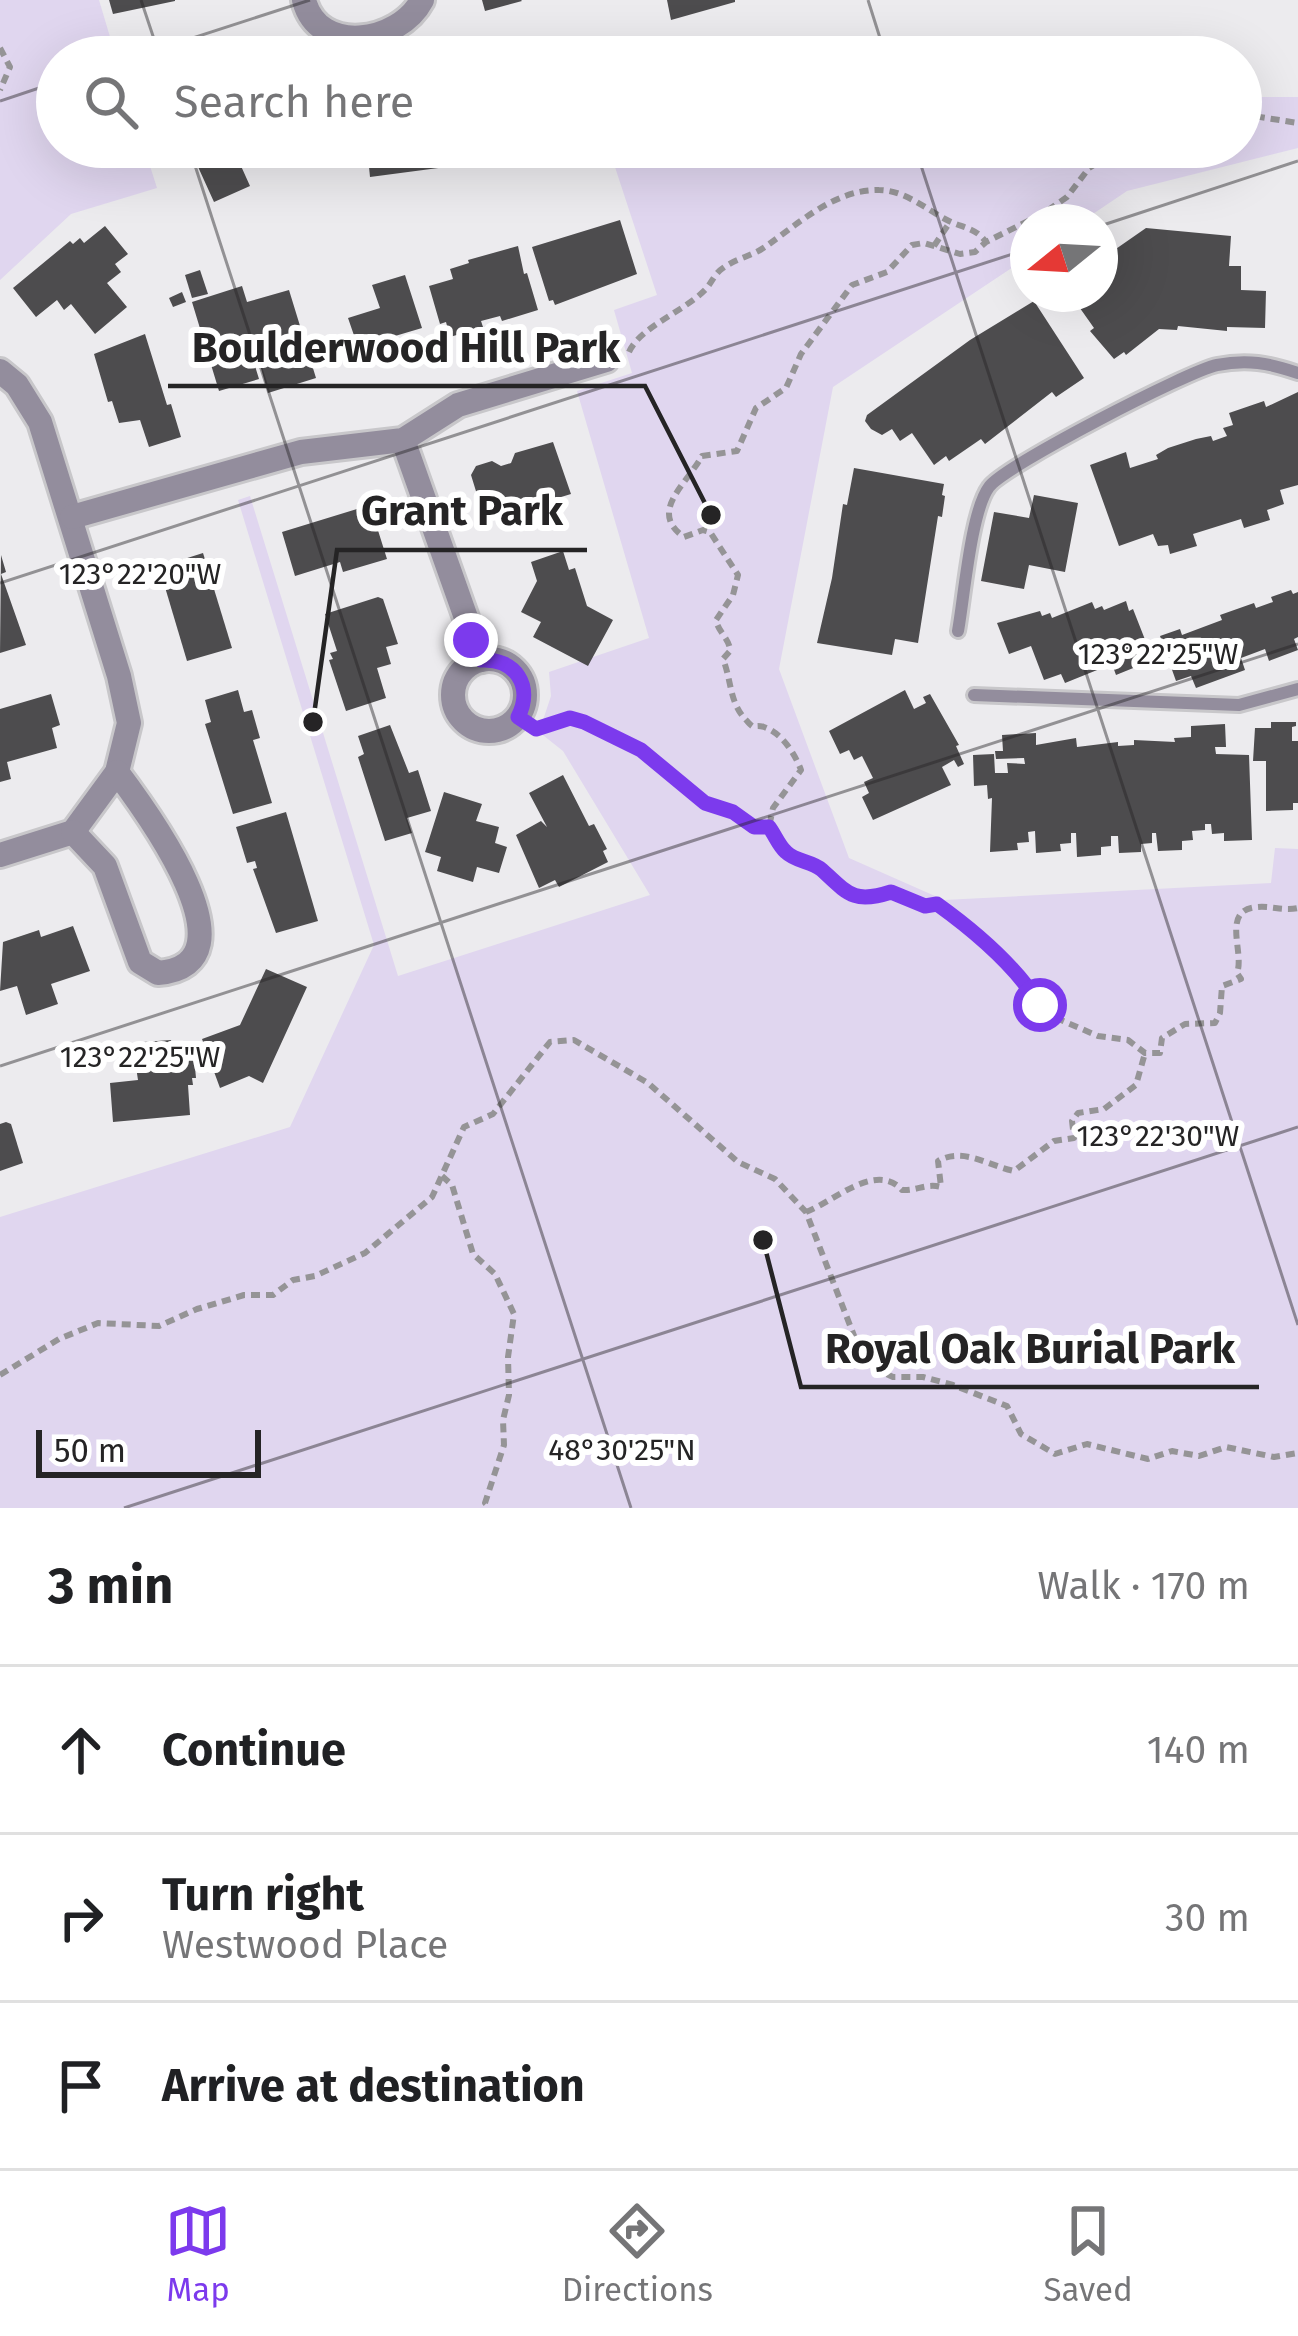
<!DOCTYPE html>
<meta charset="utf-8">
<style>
:root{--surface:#fff;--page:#f6f6f6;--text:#202124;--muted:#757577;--line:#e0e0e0;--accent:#7c3aed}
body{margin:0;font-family:"Fira Sans",sans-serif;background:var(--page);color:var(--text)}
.compass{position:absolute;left:1010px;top:204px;width:108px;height:108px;border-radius:50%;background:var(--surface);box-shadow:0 12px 48px #0002;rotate:252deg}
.scale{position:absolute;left:36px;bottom:30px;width:225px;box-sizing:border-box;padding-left:12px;border:6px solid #252425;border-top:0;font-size:33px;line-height:42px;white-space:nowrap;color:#252425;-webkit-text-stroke:9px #fff;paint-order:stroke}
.stop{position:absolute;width:36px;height:36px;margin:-27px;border:9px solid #7c3aed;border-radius:50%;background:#fff}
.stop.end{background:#7c3aed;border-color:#fff;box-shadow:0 3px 12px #0008}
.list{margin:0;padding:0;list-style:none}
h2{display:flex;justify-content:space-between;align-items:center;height:156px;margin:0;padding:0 48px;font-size:51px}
h2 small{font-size:39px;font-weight:400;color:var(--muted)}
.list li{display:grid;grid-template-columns:78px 1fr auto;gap:36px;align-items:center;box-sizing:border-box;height:168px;padding:0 48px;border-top:3px solid var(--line)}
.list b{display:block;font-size:45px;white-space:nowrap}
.list p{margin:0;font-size:39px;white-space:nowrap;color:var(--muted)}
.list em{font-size:39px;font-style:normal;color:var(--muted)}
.icon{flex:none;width:66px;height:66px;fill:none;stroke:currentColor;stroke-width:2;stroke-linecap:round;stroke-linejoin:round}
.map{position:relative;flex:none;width:1298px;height:1508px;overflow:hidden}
.search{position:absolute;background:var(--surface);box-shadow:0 12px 48px #0002;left:36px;right:36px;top:36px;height:132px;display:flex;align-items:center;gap:30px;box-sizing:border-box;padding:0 42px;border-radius:66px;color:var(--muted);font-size:45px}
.sheet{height:660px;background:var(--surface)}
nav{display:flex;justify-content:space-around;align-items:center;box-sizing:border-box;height:168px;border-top:3px solid var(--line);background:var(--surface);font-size:33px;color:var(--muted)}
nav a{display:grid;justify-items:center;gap:6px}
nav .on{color:var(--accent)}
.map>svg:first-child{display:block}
.green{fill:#e0d6ef}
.building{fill:#4d4c4e}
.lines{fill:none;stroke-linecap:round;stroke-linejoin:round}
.lane-casing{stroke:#c8c7ca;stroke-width:18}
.street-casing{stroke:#c8c7ca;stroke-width:30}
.path{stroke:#959496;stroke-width:6;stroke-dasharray:9 6;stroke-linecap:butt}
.lane{stroke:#938d9d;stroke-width:12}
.street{stroke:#938d9d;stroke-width:24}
.route{stroke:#7c3aed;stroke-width:15}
.ticks{fill:none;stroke:#252425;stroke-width:3;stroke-opacity:0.45}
.ticks-label{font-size:30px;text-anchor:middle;fill:#252425;stroke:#fff;stroke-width:12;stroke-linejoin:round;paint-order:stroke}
.leader{fill:none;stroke:#252425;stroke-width:4.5}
.callout-dot{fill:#252425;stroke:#fff;stroke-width:4.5}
.callout-label{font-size:42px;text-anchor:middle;font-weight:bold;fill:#252425;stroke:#fff;stroke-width:12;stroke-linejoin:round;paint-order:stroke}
</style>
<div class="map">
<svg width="1298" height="1508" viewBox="0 0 1298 1508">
<rect width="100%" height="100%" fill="#ecebee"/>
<g class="green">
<polygon points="0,0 99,0 116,57 57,57 57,147 144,147 157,188 71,214 0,280"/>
<polygon points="1241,97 1298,97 1298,148 1127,191 1081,222 1028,222 1028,257 833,387 779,669 849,858 944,900 1271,883 1275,848 1298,849 1298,1508 0,1508 0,1217 290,1127 374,945 238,500 250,496 398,976 650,895 563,751 539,732 551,696 549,672 649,638 577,391 632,373 614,310 657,295 613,161 671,147 1241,147"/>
</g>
<g class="building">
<polygon points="109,0 175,0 175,1 113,14"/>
<polygon points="482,0 521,0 522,1 485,11"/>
<polygon points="667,0 735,0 735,2 671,20"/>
<polygon points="615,48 616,57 550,57 550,54"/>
<polygon points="189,147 256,147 261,157 241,166 250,186 214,202"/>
<polygon points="367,147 443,147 446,167 370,177"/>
<polygon points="620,220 637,274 555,305 553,300 549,301 532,247"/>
<polygon points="105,226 128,254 115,264 121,272 107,283 127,307 95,334 71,304 64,310 57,300 36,317 13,288 70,241 73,244 80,238 84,243"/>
<polygon points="1146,228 1231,236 1229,266 1241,266 1241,290 1266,291 1265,328 1227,327 1227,331 1178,326 1177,330 1159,329 1126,355 1124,352 1114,359 1090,331 1094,328 1070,294 1100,294 1100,260"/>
<polygon points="518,246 524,274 527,273 538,310 502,321 500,316 481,321 483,327 450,337 446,322 440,324 429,286 453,279 450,269 469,263 468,260"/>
<polygon points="200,270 208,294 192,298 185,275"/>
<polygon points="405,275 422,328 358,347 348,318 380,308 372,285"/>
<polygon points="242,286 247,302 289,290 316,378 268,393 256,351 251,353 259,379 219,391 192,302"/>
<polygon points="182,292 186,302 173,307 169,298"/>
<polygon points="1034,301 1084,378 1056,397 1052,392 985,444 981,439 949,461 946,456 934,465 912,433 900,441 892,429 882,435 871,429 865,421 867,415 970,340"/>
<polygon points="145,334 167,405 171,404 181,437 149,447 140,420 119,423 112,401 108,402 94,354"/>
<polygon points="1298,392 1298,485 1280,490 1284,504 1267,510 1270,520 1244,528 1241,519 1193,534 1197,546 1170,554 1168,545 1158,546 1153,534 1119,546 1090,465 1126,452 1130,468 1158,459 1156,455 1168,448 1196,439 1211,436 1213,441 1227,436 1223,428 1233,425 1229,413 1264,401 1266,407"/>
<polygon points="553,442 571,494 538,504 542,517 509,527 505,514 493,519 483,514 471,475 476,466 492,461 501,466 511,463 515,453"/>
<polygon points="854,468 944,484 942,495 945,496 942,517 938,516 918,643 895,639 892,655 817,643 832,578 843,504 847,505"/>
<polygon points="1034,495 1078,503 1065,572 1029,565 1024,589 981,581 994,512 1029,518"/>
<polygon points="370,505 387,559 343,572 340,562 295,576 282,532"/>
<polygon points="563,551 569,570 575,568 587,606 613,620 588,666 533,637 541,622 521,612 537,581 531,562"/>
<polygon points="203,553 232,648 187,661 159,567"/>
<polygon points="1,555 6,572 1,574 26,645 0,653"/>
<polygon points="1291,590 1293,594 1298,592 1298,637 1294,639 1298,650 1269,661 1265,649 1241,658 1245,670 1196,688 1191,676 1176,681 1160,636 1180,629 1182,635 1222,620 1220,615 1254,603 1256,608 1273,602 1271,597"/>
<polygon points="378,597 383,599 398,644 386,647 391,664 377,668 386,698 346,711 329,660 333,659 330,653 337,651 325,614"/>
<polygon points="1126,601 1129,611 1133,609 1153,660 1116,675 1112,664 1065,683 1061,674 1044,680 1031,646 1009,654 997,623 1040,611 1042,616 1050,613 1052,618 1092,602 1095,609 1102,606 1104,610"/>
<polygon points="238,690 244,712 252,710 260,738 253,740 272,803 233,814 205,724 211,722 205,700"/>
<polygon points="905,690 914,709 926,703 923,697 930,694 959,745 956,746 964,764 958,767 954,760 942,767 951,785 873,820 862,797 869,793 864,782 873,778 862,756 854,760 849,750 840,754 829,731"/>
<polygon points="51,694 60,725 52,728 57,748 7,762 11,779 0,782 0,709"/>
<polygon points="1271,722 1296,722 1296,726 1292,727 1292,741 1298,741 1298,803 1293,803 1293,810 1266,811 1266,761 1253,761 1255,728 1271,728"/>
<polygon points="1225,724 1226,747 1215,747 1216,754 1249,755 1252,840 1224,841 1224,833 1212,834 1211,824 1205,824 1205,830 1192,831 1193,840 1182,841 1182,850 1158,851 1156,833 1152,833 1152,843 1141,844 1141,852 1119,853 1118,836 1111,836 1111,846 1101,847 1101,855 1077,857 1076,833 1071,833 1071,843 1060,844 1061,851 1036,853 1035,831 1028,832 1029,842 1017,843 1018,850 990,852 992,798 988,799 987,785 974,786 973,755 994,754 995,773 1008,773 1007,763 1025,764 1024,758 996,759 995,751 1003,751 1002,735 1036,733 1036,745 1076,738 1077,747 1118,742 1118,746 1134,745 1134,740 1175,742 1174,738 1191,737 1191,726"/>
<polygon points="390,725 409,773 418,770 431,811 407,818 412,833 385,841 358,757 364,754 358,736"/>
<polygon points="563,775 589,826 594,824 607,849 603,851 608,862 559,887 555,880 539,888 516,835 541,821 547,827 529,793"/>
<polygon points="444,792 482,804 476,821 499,827 495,843 507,847 499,873 477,867 473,882 437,871 441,857 425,852"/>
<polygon points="286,812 318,921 276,933 253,869 257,868 255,861 247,863 236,827"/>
<polygon points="73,926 90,971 51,984 58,1004 26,1015 17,986 0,991 3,942 39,930 41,937"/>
<polygon points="266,969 307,987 263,1083 249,1076 220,1088 202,1039 240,1025"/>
<polygon points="171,1040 172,1044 189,1042 191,1058 194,1057 196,1078 192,1078 193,1085 188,1085 190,1115 113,1122 110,1083 138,1080 136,1067 146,1066 143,1042"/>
<polygon points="6,1122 11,1124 23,1163 0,1171 0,1124"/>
</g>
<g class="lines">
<defs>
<g id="lane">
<path d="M958,631C964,598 971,511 989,487C1004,466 1188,371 1217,365C1247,359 1269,363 1298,373"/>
<polyline points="974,695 1239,705 1298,689"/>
</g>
<g id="street">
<path d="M304,0C318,56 399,44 422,0"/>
<polyline points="0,371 17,385 40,422 119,676 129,723 117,772 73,832 0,855"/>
<polyline points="403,440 481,660"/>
<polyline points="72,517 301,452 403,440 458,405 606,360"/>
<circle cx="489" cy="695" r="36"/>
<path d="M73,832L105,866L140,962L158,973C261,965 144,808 117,772"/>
</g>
</defs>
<use href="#lane" class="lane-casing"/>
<use href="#street" class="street-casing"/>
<g class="path">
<polyline points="0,48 10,67 0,90"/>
<polyline points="1241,114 1298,123"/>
<path d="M1122,147L1089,168L1067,197L1044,213L986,242L975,252L960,254L924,243L912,245L887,272L852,285L801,354L786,388L756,408L737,451L702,456C686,485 648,512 684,537L703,530L710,532L738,575L733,595L716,620C718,632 730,639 730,651L723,659C732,682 729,703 747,721C757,732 751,723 764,727C782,733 795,754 801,770L773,808L769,827C775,835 779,846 786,852C796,861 812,861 822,870C848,894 854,904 891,892L925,906L936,905L966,925L1022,975L1040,1005L1054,1017L1098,1036L1128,1040L1145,1053H1160L1162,1038L1185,1024L1215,1023L1220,1013L1222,986L1241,979L1237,973C1245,952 1220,909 1258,907C1272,906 1284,911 1298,908"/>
<polyline points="934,246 950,222"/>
<path d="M629,352C640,327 685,311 706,289C712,282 715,273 723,268C735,259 752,256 765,247C798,224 835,189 879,190C904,190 926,209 947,220C962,228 975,227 986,242"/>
<polyline points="518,717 536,729 570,718 584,722 641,750 705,803 733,811 754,827 769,827"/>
<polyline points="442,1176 452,1185 473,1254 495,1274 514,1314 508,1357 509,1395 503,1420 504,1445 485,1503 490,1508"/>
<path d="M806,1212C833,1202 876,1161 902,1190C917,1191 926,1183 941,1187L938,1161C963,1147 987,1165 1014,1171L1054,1141L1074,1138L1072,1121L1078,1113L1104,1109L1136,1085L1145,1053"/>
<polyline points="0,1375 59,1339 98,1323 159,1326 197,1309 244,1295 273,1295 293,1280 315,1276 365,1253 432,1197 464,1127 493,1114 550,1042 574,1040 648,1083 738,1162 775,1179 806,1212 865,1364 893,1377 923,1377 953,1385 1007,1406 1021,1434 1055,1454 1087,1444 1148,1459 1172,1451 1199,1456 1226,1447 1274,1457 1298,1453"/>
</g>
<use href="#lane" class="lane"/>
<use href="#street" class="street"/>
</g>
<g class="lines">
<path class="route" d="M471,640L481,660C515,658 534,686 518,717L536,729L570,718L584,722L641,750L705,803L733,812L754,827H769C775,835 779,846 786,852C796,862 812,861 822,870C848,894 854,904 891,892L925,906L937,904C976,932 1015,965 1040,1005"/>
</g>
<path class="ticks" d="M141,0L160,57M868,0L886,57M134,57L310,0M0,101L57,82M189,147L631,1508M915,147L1298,1325M1100,226L1298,161M0,583L1028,249M0,1066L1298,644M124,1508L1298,1127"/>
<g class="ticks-label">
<text x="140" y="584">123°22'20"W</text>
<text x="1158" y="664">123°22'25"W</text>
<text x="140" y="1067">123°22'25"W</text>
<text x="1158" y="1146">123°22'30"W</text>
<text x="622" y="1460">48°30'25"N</text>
</g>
<path class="leader" d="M711 515L645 386H168M313 722L337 550H587M763 1240L801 1387H1259"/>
<g class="callout-dot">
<circle cx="711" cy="515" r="12"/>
<circle cx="313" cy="722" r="12"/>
<circle cx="763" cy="1240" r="12"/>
</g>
<g class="callout-label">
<text x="406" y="362">Boulderwood Hill Park</text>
<text x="462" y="525">Grant Park</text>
<text x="1030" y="1363">Royal Oak Burial Park</text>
</g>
</svg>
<svg class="compass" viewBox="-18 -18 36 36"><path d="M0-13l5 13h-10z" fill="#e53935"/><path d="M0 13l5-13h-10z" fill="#757577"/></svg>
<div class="scale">50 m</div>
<div class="stop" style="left:1040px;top:1005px"></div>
<div class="stop end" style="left:471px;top:640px"></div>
<div class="search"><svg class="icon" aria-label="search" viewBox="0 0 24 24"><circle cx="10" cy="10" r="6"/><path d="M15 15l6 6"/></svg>Search here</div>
</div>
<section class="sheet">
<h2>3 min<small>Walk · 170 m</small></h2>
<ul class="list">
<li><svg class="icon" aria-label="ahead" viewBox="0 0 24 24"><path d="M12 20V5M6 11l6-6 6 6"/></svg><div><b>Continue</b></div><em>140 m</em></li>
<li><svg class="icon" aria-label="right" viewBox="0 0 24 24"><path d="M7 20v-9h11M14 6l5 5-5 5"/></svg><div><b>Turn right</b><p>Westwood Place</p></div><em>30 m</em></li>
<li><svg class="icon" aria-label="arrive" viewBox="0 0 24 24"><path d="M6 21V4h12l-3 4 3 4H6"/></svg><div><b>Arrive at destination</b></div></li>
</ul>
</section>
<nav>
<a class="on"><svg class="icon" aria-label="map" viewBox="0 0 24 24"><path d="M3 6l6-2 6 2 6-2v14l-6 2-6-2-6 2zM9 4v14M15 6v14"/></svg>Map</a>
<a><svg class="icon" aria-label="directions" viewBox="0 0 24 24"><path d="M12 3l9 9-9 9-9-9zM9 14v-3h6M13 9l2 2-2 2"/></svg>Directions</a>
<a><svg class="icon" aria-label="saved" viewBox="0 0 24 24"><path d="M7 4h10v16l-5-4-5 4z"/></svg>Saved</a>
</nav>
